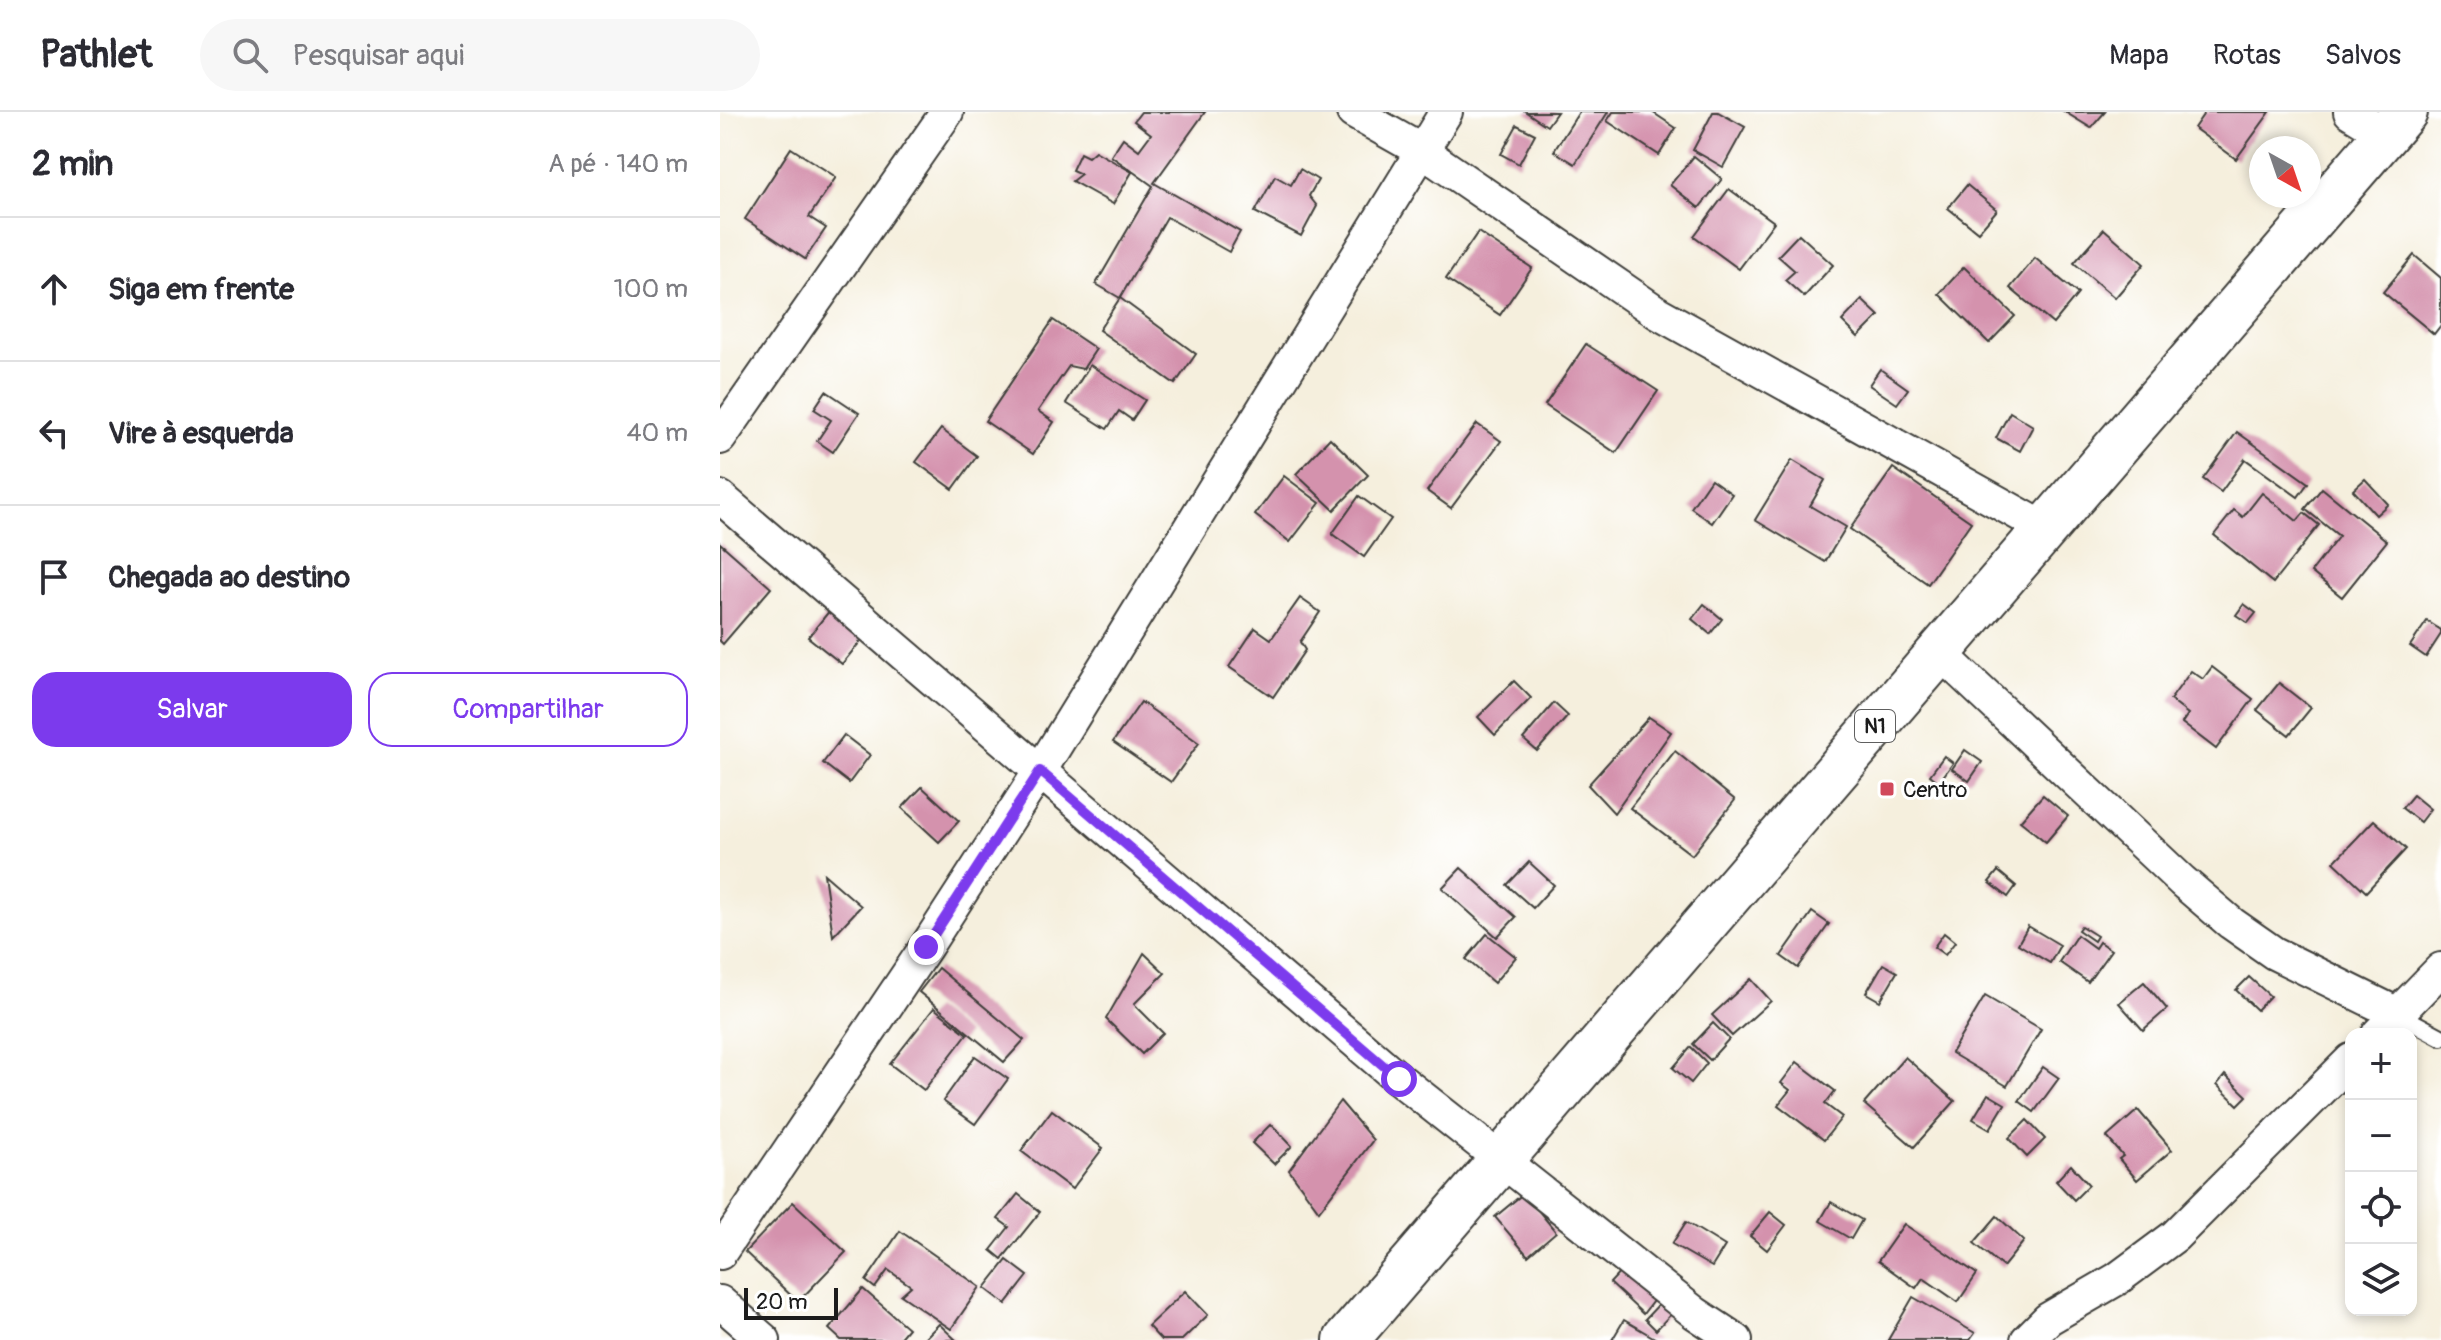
<!DOCTYPE html>
<html lang="pt">
<meta charset="utf-8">
<style>
:root{--surface:#fff;--page:#f7f7f7;--text:#2b2b33;--muted:#7c7c81;--line:#e1e1e2;--accent:#7c3aed}
body{margin:0;font-family:Pangolin,sans-serif;background:var(--page);color:var(--text)}
.controls{position:absolute;right:24px;bottom:24px;display:grid;overflow:hidden;border-radius:16px;box-shadow:0 4px 12px #0003}
.controls button{width:72px;height:72px;display:grid;place-items:center;padding:0;border:0;border-bottom:2px solid var(--line);background:var(--surface);color:var(--text);font:40px sans-serif}
.compass{position:absolute;left:1529px;top:24px;width:72px;height:72px;border-radius:50%;background:var(--surface);box-shadow:0 4px 12px #0003;rotate:140deg}
.scale{position:absolute;left:24px;bottom:20px;width:94px;box-sizing:border-box;padding-left:8px;border:4px solid #1c1c1c;border-top:0;font-size:22px;line-height:28px;white-space:nowrap;color:#1c1c1c;-webkit-text-stroke:6px #fff;paint-order:stroke}
.stop{position:absolute;width:24px;height:24px;margin:-18px;border:6px solid #7c3aed;border-radius:50%;background:#fff}
.stop.end{background:#7c3aed;border-color:#fff;box-shadow:0 2px 8px #0008}
.list{margin:0;padding:0;list-style:none}
h2{display:flex;justify-content:space-between;align-items:center;height:104px;margin:0;padding:0 32px;font-size:34px}
h2 small{font-size:26px;font-weight:400;color:var(--muted)}
.list li{display:grid;grid-template-columns:52px 1fr auto;gap:24px;align-items:center;box-sizing:border-box;height:144px;padding:0 32px;border-top:2px solid var(--line)}
.list b{display:block;font-size:30px;white-space:nowrap}
.list em{font-size:26px;font-style:normal;color:var(--muted)}
.actions{display:flex;gap:16px;padding:24px 32px}
.actions a{flex:1;padding:18px 0;border:2px solid var(--accent);border-radius:24px;text-align:center;font-size:28px;color:var(--accent)}
.actions .main{background:var(--accent);color:#fff}
.icon{flex:none;width:44px;height:44px;fill:none;stroke:currentColor;stroke-width:2;stroke-linecap:round;stroke-linejoin:round}
.map{position:relative;flex:none;width:1721px;height:1228px;overflow:hidden}
header{display:flex;align-items:center;gap:48px;box-sizing:border-box;height:112px;padding:0 40px;background:var(--surface);border-bottom:2px solid var(--line)}
header strong{font-size:38px}
nav{display:flex;gap:44px;margin-inline-start:auto;font-size:28px}
.search{width:560px;height:72px;background:var(--page);display:flex;align-items:center;gap:20px;box-sizing:border-box;padding:0 28px;border-radius:44px;color:var(--muted);font-size:30px}
main{display:flex}
aside{flex:1;background:var(--surface)}
.map>svg:first-child{display:block}
.building{fill:#d492ad}
.lines{fill:none;stroke-linecap:round;stroke-linejoin:round}
.lane-casing{stroke:#3d3c39;stroke-width:20}
.street-casing{stroke:#3d3c39;stroke-width:36}
.highway-casing{stroke:#3d3c39;stroke-width:48}
.lane{stroke:#fff;stroke-width:16}
.street{stroke:#fff;stroke-width:32}
.highway{stroke:#fff;stroke-width:44}
.route{stroke:#7c3aed;stroke-width:10}
.poi-dot{fill:#d1495b;stroke:#fff;stroke-width:3}
.labels{text-anchor:middle;stroke-width:6;stroke-linejoin:round;paint-order:stroke}
.shield{fill:#fff;stroke:#606060;stroke-width:2}
.shield-label{font-size:20px;font-weight:bold;fill:#1c1c1c}
.poi-label{font-size:22px;fill:#1c1c1c;stroke:#fff;text-anchor:start}
</style>
<header>
<strong>Pathlet</strong>
<div class="search"><svg class="icon" aria-label="search" viewBox="0 0 24 24"><circle cx="10" cy="10" r="6"/><path d="M15 15l6 6"/></svg>Pesquisar aqui</div>
<nav><a>Mapa</a><a>Rotas</a><a>Salvos</a></nav>
</header>
<main>
<aside>
<h2>2 min<small>A pé · 140 m</small></h2>
<ul class="list">
<li><svg class="icon" aria-label="ahead" viewBox="0 0 24 24"><path d="M12 20V5M6 11l6-6 6 6"/></svg><div><b>Siga em frente</b></div><em>100 m</em></li>
<li><svg class="icon" aria-label="left" viewBox="0 0 24 24"><path d="M17 20v-9H6M10 6l-5 5 5 5"/></svg><div><b>Vire à esquerda</b></div><em>40 m</em></li>
<li><svg class="icon" aria-label="arrive" viewBox="0 0 24 24"><path d="M6 21V4h12l-3 4 3 4H6"/></svg><div><b>Chegada ao destino</b></div></li>
</ul>
<div class="actions"><a class="main">Salvar</a><a>Compartilhar</a></div>
</aside>
<div class="map">
<svg width="1721" height="1228" viewBox="0 0 1721 1228">
<rect width="100%" height="100%" fill="#fff"/>
<filter id="ink" filterUnits="userSpaceOnUse"><feTurbulence type="fractalNoise" baseFrequency=".0125" numOctaves="2"/><feDisplacementMap in="SourceGraphic" scale="16" xChannelSelector="R" yChannelSelector="G"/><feConvolveMatrix kernelMatrix="1 2 1 2 8 2 1 2 1" color-interpolation-filters="sRGB"/></filter>
<filter id="wash" filterUnits="userSpaceOnUse"><feTurbulence type="fractalNoise" baseFrequency=".006" numOctaves="4" result="noise"/><feDisplacementMap in="SourceGraphic" scale="32" xChannelSelector="R" yChannelSelector="G"/><feGaussianBlur stdDeviation="1.8" result="paint"/><feColorMatrix in="noise" values="0 0 0 0 0 0 0 0 0 0 0 0 0 0 0 0 0 1.4 0 .05"/><feComposite in="paint" operator="in"/></filter>
<g filter="url(#wash)">
<rect width="100%" height="100%" fill="#f5efdd"/>
<g id="blocks">
<g class="building">
<polygon points="421,0 485,0 434,71 520,120 509,140 447,105 400,186 376,172 433,74 391,44 403,26 419,38 431,22 414,9"/>
<polygon points="806,0 837,0 827,14"/>
<polygon points="859,0 888,0 855,52 834,39"/>
<polygon points="893,0 932,0 956,16 939,43 887,9"/>
<polygon points="993,0 998,0 1025,15 1003,55 973,38"/>
<polygon points="1345,0 1385,0 1371,16"/>
<polygon points="1485,0 1550,0 1516,47 1474,16"/>
<polygon points="797,13 815,22 799,52 781,42"/>
<polygon points="71,36 116,65 89,105 106,116 85,147 25,107"/>
<polygon points="375,39 412,60 393,92 352,69 361,62 352,58 360,41 368,45"/>
<polygon points="974,44 1002,67 979,96 950,73"/>
<polygon points="580,57 598,68 589,84 597,94 581,124 535,100 555,64 571,73"/>
<polygon points="1247,73 1277,98 1258,120 1228,96"/>
<polygon points="1009,77 1054,110 1019,157 974,124"/>
<polygon points="1384,117 1424,152 1395,186 1354,151"/>
<polygon points="758,120 812,156 780,203 726,167"/>
<polygon points="1079,122 1113,153 1084,185 1065,168 1075,159 1058,144"/>
<polygon points="1694,143 1721,166 1721,213 1714,222 1663,180"/>
<polygon points="1315,146 1358,182 1333,212 1290,176"/>
<polygon points="1244,155 1295,204 1269,231 1219,182"/>
<polygon points="400,186 476,242 455,272 379,218"/>
<polygon points="1142,188 1159,204 1138,225 1122,209"/>
<polygon points="333,208 376,237 363,257 349,254 318,299 334,310 313,342 265,309"/>
<polygon points="866,232 938,279 896,341 825,293"/>
<polygon points="370,253 425,288 412,308 399,299 387,317 346,291"/>
<polygon points="1160,257 1188,277 1177,292 1149,273"/>
<polygon points="106,279 139,301 113,340 97,329 111,308 94,297"/>
<polygon points="1290,300 1313,314 1300,339 1276,326"/>
<polygon points="757,312 781,329 731,396 707,379"/>
<polygon points="221,317 257,344 233,377 196,350"/>
<polygon points="1517,320 1588,371 1578,385 1525,347 1501,380 1483,367"/>
<polygon points="610,326 648,363 614,398 576,362"/>
<polygon points="1072,348 1105,368 1090,394 1126,415 1105,450 1035,408"/>
<polygon points="1173,356 1251,410 1208,472 1130,417"/>
<polygon points="564,364 600,391 570,430 535,403"/>
<polygon points="991,367 1012,382 992,411 971,396"/>
<polygon points="1645,367 1668,392 1656,403 1633,378"/>
<polygon points="1602,376 1667,429 1622,485 1591,460 1619,424 1585,397"/>
<polygon points="1542,381 1577,409 1584,401 1599,413 1553,471 1494,423 1514,398 1523,405"/>
<polygon points="639,384 671,407 644,445 612,422"/>
<polygon points="0,431 51,476 3,532 0,529"/>
<polygon points="580,486 600,500 580,530 585,538 553,585 509,555 535,516 551,527"/>
<polygon points="115,492 149,519 122,552 88,525"/>
<polygon points="984,492 1002,507 990,522 972,507"/>
<polygon points="1524,492 1536,501 1528,511 1516,503"/>
<polygon points="1707,509 1721,518 1721,522 1706,545 1690,534"/>
<polygon points="1492,555 1533,587 1496,637 1462,611 1468,602 1450,588 1471,559 1483,567"/>
<polygon points="794,569 811,586 775,623 758,605"/>
<polygon points="1559,571 1591,596 1569,623 1537,598"/>
<polygon points="421,590 479,631 451,670 393,630"/>
<polygon points="834,591 848,604 817,639 803,627"/>
<polygon points="929,605 951,620 894,701 868,673"/>
<polygon points="124,623 150,643 129,671 103,651"/>
<polygon points="1245,638 1262,650 1249,669 1232,657"/>
<polygon points="955,639 1015,688 972,743 910,696"/>
<polygon points="1224,644 1233,651 1219,670 1210,663"/>
<polygon points="202,675 239,709 219,730 182,696"/>
<polygon points="1323,683 1348,704 1326,730 1300,709"/>
<polygon points="1693,683 1710,697 1700,710 1682,696"/>
<polygon points="1654,708 1686,737 1646,780 1614,750"/>
<polygon points="809,750 834,773 813,796 787,773"/>
<polygon points="741,756 796,805 777,825 722,776"/>
<polygon points="1278,759 1296,774 1288,785 1269,770"/>
<polygon points="104,762 141,794 113,824"/>
<polygon points="1092,800 1109,812 1078,856 1061,844"/>
<polygon points="1308,814 1340,833 1330,851 1298,832"/>
<polygon points="1361,814 1377,824 1374,829 1358,818"/>
<polygon points="1224,821 1235,830 1225,843 1214,835"/>
<polygon points="767,822 796,845 774,871 746,847"/>
<polygon points="1357,823 1375,836 1379,830 1391,838 1368,870 1339,850"/>
<polygon points="424,841 445,861 414,892 443,921 422,942 386,907"/>
<polygon points="1163,852 1177,860 1160,889 1146,881"/>
<polygon points="218,856 304,928 284,950 199,880"/>
<polygon points="1529,865 1550,884 1537,898 1516,878"/>
<polygon points="1031,867 1051,889 1012,924 992,903"/>
<polygon points="1424,870 1447,897 1423,918 1399,891"/>
<polygon points="1265,884 1321,917 1287,974 1231,941"/>
<polygon points="214,896 247,922 204,978 170,952"/>
<polygon points="993,911 1009,927 990,948 973,932"/>
<polygon points="971,935 987,951 971,971 953,956"/>
<polygon points="255,944 288,967 255,1012 223,989"/>
<polygon points="1185,945 1235,989 1194,1035 1144,992"/>
<polygon points="1077,950 1115,979 1105,992 1122,1005 1104,1028 1058,993 1070,978 1061,971"/>
<polygon points="1323,955 1339,966 1314,1000 1299,989"/>
<polygon points="1505,963 1527,984 1518,993 1497,973"/>
<polygon points="1268,982 1285,992 1270,1017 1253,1007"/>
<polygon points="620,989 653,1028 599,1099 569,1058"/>
<polygon points="332,998 383,1036 352,1077 301,1039"/>
<polygon points="1418,998 1452,1038 1417,1068 1399,1047 1403,1044 1387,1025"/>
<polygon points="1307,1008 1325,1027 1307,1045 1289,1026"/>
<polygon points="551,1012 572,1034 554,1052 532,1031"/>
<polygon points="1351,1053 1369,1073 1354,1088 1336,1069"/>
<polygon points="804,1081 836,1120 808,1144 775,1105"/>
<polygon points="298,1082 320,1100 282,1147 271,1138 289,1115 278,1107"/>
<polygon points="73,1090 126,1140 78,1190 25,1140"/>
<polygon points="1111,1090 1142,1108 1131,1127 1100,1109"/>
<polygon points="1050,1100 1066,1113 1047,1138 1030,1124"/>
<polygon points="1277,1104 1304,1129 1283,1155 1254,1131"/>
<polygon points="966,1110 1005,1134 992,1155 952,1132"/>
<polygon points="1184,1112 1257,1162 1238,1190 1203,1166 1196,1176 1158,1149"/>
<polygon points="180,1119 260,1175 231,1217 181,1183 191,1174 168,1158 155,1176 146,1169"/>
<polygon points="287,1148 308,1164 286,1192 265,1176"/>
<polygon points="904,1156 935,1186 923,1202 890,1171"/>
<polygon points="143,1177 188,1216 178,1228 121,1228 109,1217"/>
<polygon points="465,1179 488,1203 462,1228 441,1228 428,1214"/>
<polygon points="1193,1185 1255,1221 1250,1228 1168,1228"/>
<polygon points="941,1190 952,1201 936,1218 925,1207"/>
<polygon points="904,1208 938,1228 892,1228"/>
<polygon points="219,1212 236,1228 203,1228"/>
</g>
</g>
</g>
<g filter="url(#ink)">
<use href="#blocks" fill-opacity="0" stroke="#3d3c39" stroke-width="2"/>
<g class="lines">
<defs>
<polyline id="lane" points="1678,902 1721,925"/>
<g id="street">
<polyline points="633,0 702,39 938,201 1326,417"/>
<polyline points="1630,0 1666,22"/>
<polyline points="0,326 227,0"/>
<polyline points="0,385 679,967 975,1201 1016,1228"/>
<polyline points="1219,540 1462,769 1511,811 1554,841 1678,902"/>
<polyline points="1658,922 1721,857"/>
<polyline points="0,1141 206,835 320,659 726,0"/>
<polyline points="0,1190 44,1228"/>
<polyline points="1307,1228 1328,1207 1397,1167 1455,1124 1631,948"/>
</g>
<polyline id="highway" points="626,1228 1685,0"/>
</defs>
<use href="#lane" class="lane-casing"/>
<use href="#street" class="street-casing"/>
<use href="#highway" class="highway-casing"/>
<use href="#lane" class="lane"/>
<use href="#street" class="street"/>
<use href="#highway" class="highway"/>
</g>
</g>
<g class="lines" filter="url(#ink)">
<polyline class="route" points="206,835 320,659 679,967"/>
</g>
<rect class="poi-dot" x="1159" y="669" width="16" height="16" rx="4"/>
<g class="labels">
<rect class="shield" x="1135" y="598" width="40" height="32" rx="6"/>
<g class="shield-label">
<text x="1155" y="621">N1</text>
</g>
<g class="poi-label">
<text x="1183" y="685">Centro</text>
</g>
</g>
</svg>
<div class="controls">
<button>+</button>
<button>−</button>
<button><svg class="icon" aria-label="locate" viewBox="0 0 24 24"><circle cx="12" cy="12" r="6"/><path d="M12 2v4M12 18v4M2 12h4M18 12h4"/></svg></button>
<button><svg class="icon" aria-label="layers" viewBox="0 0 24 24"><path d="M12 4l9 5-9 5-9-5zM3 14l9 5 9-5"/></svg></button>
</div>
<svg class="compass" viewBox="-18 -18 36 36"><path d="M0-13l5 13h-10z" fill="#e53935"/><path d="M0 13l5-13h-10z" fill="#7c7c81"/></svg>
<div class="scale">20 m</div>
<div class="stop" style="left:679px;top:967px"></div>
<div class="stop end" style="left:206px;top:835px"></div>
</div>
</main>
